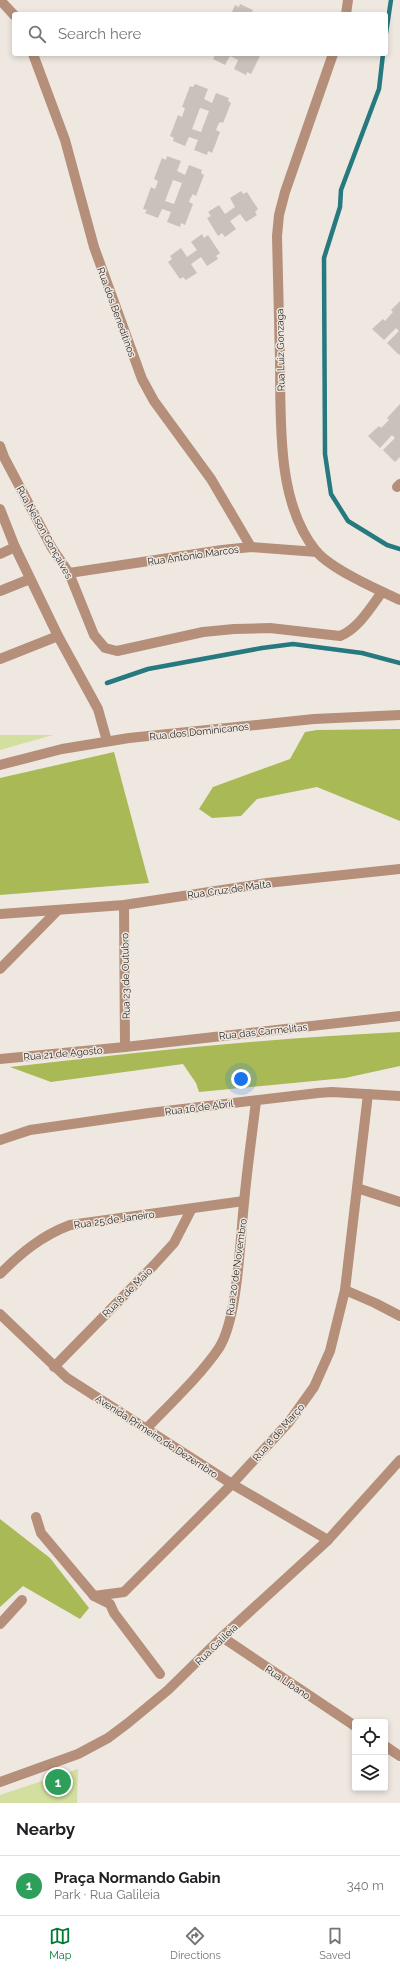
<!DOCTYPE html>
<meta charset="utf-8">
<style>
:root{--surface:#fff;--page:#f2f2f2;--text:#202124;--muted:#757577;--line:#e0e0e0;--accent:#007a31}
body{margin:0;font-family:Raleway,sans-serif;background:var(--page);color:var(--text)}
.controls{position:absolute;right:12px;bottom:12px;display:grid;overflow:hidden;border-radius:4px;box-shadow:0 2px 6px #0003}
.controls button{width:36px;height:36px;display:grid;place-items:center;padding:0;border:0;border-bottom:1px solid var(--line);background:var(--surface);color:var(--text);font:20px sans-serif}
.you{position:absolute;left:241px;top:1079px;width:14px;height:14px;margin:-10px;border:3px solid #fff;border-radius:50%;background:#1a73e8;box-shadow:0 0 0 6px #1a73e833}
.badge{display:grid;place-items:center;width:26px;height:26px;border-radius:50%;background:var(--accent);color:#fff;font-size:13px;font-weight:700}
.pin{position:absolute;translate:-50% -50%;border:2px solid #fff;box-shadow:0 1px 4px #0006}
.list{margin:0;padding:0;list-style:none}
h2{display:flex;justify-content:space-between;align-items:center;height:52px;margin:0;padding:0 16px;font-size:17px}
h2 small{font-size:13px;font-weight:400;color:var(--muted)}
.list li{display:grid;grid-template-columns:26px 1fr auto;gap:12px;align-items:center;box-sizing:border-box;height:60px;padding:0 16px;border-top:1px solid var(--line)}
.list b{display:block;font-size:15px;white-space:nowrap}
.list p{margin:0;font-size:13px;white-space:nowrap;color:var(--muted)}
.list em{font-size:13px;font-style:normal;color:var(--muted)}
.icon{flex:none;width:22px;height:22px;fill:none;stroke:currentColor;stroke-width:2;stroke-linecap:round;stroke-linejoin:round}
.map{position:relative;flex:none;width:400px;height:1803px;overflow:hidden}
.search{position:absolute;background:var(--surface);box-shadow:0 2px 6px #0003;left:12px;right:12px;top:12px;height:44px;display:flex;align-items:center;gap:10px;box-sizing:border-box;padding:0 14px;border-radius:4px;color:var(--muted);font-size:15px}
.sheet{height:112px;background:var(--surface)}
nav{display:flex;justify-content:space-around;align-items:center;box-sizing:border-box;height:56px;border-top:1px solid var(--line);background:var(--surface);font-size:11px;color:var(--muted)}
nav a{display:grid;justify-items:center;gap:2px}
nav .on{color:var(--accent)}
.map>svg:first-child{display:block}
.green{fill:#d3df9e}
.forest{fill:#a8b956}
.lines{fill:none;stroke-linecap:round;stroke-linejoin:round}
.stream{stroke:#26797f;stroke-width:4.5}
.building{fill:#c9c2bb;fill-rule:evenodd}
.minor{stroke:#b58f79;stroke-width:10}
.labels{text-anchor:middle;stroke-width:3;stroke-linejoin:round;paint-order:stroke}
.street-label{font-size:10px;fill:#2b2825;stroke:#efe8e1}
</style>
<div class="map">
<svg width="400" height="1803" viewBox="0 0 400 1803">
<rect width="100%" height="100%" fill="#efe8e1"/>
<g class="green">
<polygon points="0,735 53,735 0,750"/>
<polygon points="78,1769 77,1803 0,1803 0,1795"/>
</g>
<g class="forest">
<polygon points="400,729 400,821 317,787 257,799 241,816 212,818 199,809 213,787 290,759 305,732 317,730"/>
<polygon points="114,752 149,883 0,895 0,778"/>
<path d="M400,1032V1066L345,1078L199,1092L196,1083L183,1064L51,1082L10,1067C140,1052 269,1038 400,1032Z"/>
<polygon points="0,1519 50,1558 89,1608 80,1619 23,1586 0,1607"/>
</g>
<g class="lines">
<g class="stream">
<polyline points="386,33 391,0"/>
<polyline points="383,54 379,89 341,190 340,207 324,258 325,454 331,494 348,521 387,545 400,549"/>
<polyline points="107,683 148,669 262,648 293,644 362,653 400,663"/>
</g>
</g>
<g class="building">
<polygon points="240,4 253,10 251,14 231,14 235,5 239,7"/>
<polygon points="212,54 261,54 251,74 247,72 246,75 234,69 238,60 230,56 225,65 213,59 215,55"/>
<path d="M195,84L208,89L204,99L212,103L216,93L229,98L228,101L231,103L223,123L220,122L218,125L216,130L220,132L212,153L208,151L207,155L194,150L198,140L189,137L185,146L173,141L174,138L170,136L178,115L182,117L185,108L182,107L190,86L193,87ZM200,108L209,111L201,132L192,129Z"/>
<path d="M167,156L181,161L177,171L185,175L189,165L202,170L201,173L204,175L196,196L193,194L190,199L189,202L193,204L185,225L181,223L180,227L167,222L171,212L162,209L158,218L145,213L147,210L143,209L151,187L155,189L157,184L158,181L154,179L162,158L166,160ZM173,180L182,183L174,204L165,201Z"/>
<polygon points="241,191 243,194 247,192 258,209 255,212 257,215 246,222 240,214 230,221 236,229 225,237 222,233 218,236 207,218 211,216 208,212 219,205 225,214 235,207 230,198"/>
<polygon points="202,234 204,238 208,235 220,253 216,256 218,259 207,266 201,257 191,264 197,273 186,280 183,277 180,279 168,262 172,259 170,256 181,248 187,257 197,250 191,242"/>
<polygon points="400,301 400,354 399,355 387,343 399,331 396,328 384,340 372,329 383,319 385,321 393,312 391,310"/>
<polygon points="400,404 400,457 395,462 383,450 395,438 392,435 380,448 368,436 379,426 381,428 389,420 387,418"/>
</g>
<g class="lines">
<g class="minor">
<polyline points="0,0 14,15"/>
<polyline points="346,14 348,0"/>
<polyline points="33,54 65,140 94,247 142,379 154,401 211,479 251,547"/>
<path d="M333,54L285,192L279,215L277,236C278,277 279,319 280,360C281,420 276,502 316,551C331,569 378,590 400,600"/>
<path d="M0,446L4,457L52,548L69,573L94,635L105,648L117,651L203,632L234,629L270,628L340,636C358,629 371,607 382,592"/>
<polyline points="397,487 400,484"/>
<polyline points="0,509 15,547 58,636 98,709 107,741"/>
<polyline points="0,554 15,547"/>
<polyline points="69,573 222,550 251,547 317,552"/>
<polyline points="0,591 30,579"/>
<polyline points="0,659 58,636"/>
<polyline points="0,765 62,749 129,738 314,719 400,715"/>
<polyline points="124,905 125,1047"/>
<polyline points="0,914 124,905 267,883 400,869"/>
<polyline points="0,969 58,910"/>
<polyline points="0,1059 125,1047 400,1016"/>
<polyline points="0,1140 30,1130 149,1113 318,1093 332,1092 400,1096"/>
<polyline points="357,1188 400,1202"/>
<path d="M0,1274C21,1253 41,1236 70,1225L244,1201"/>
<polyline points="345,1290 375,1303 400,1316"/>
<polyline points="0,1314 67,1378 232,1484 328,1540"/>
<polyline points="54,1367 154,1265 174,1243 191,1210"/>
<path d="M146,1429C169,1405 201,1375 219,1348C238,1318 240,1240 244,1203C247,1169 252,1135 256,1101"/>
<polyline points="36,1517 41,1533 94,1596 110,1604 114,1613 160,1674"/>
<polyline points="94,1596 124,1592 232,1484 289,1422 314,1387 330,1351 345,1290 368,1094"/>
<polyline points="0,1624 22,1600"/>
<polyline points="222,1637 355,1726"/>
<polyline points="385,1746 400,1756"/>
<polyline points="0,1782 78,1754 108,1738 128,1723 168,1690 222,1637 328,1540 400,1460"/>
</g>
</g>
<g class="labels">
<g class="street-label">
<text transform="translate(117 312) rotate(70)" y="4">Rua dos Beneditinos</text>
<text transform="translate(280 350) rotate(-91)" y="4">Rua Luiz Gonzaga</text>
<text transform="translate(45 532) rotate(61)" y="4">Rua Nelson Gonçalves</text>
<text transform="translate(193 555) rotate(-8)" y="4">Rua Antônio Marcos</text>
<text transform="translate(199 731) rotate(-6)" y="4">Rua dos Dominicanos</text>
<text transform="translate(229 889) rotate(-8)" y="4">Rua Cruz de Malta</text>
<text transform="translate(125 976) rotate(-91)" y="4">Rua 23 de Outubro</text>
<text transform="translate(263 1031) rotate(-6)" y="4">Rua das Carmelitas</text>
<text transform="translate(63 1053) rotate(-5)" y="4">Rua 21 de Agosto</text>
<text transform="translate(199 1107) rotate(-7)" y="4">Rua 16 de Abril</text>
<text transform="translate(114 1219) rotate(-8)" y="4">Rua 25 de Janeiro</text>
<text transform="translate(236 1267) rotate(-82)" y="4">Rua 20 de Novembro</text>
<text transform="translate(127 1292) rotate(-45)" y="4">Rua 8 de Maio</text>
<text transform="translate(278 1432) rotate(-49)" y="4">Rua 8 de Março</text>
<text transform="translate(157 1436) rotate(33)" y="4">Avenida Primeiro de Dezembro</text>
<text transform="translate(216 1644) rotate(-44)" y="4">Rua Galileia</text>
<text transform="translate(288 1682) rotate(34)" y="4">Rua Líbano</text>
</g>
</g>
</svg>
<div class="controls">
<button><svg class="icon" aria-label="locate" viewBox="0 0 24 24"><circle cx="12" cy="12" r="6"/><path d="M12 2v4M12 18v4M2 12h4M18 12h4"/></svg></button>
<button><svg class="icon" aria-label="layers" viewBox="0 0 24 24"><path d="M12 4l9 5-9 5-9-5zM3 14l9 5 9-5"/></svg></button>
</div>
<div class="you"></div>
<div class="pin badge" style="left:58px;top:1782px;background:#2e9e5b">1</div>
<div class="search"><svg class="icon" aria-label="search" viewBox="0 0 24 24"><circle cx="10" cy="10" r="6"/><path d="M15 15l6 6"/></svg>Search here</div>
</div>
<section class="sheet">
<h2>Nearby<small></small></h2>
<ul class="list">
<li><span class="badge" style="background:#2e9e5b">1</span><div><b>Praça Normando Gabin</b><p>Park · Rua Galileia</p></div><em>340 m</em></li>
</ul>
</section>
<nav>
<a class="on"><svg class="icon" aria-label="map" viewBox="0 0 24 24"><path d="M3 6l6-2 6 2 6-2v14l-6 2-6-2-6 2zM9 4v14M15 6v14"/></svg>Map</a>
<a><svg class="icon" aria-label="directions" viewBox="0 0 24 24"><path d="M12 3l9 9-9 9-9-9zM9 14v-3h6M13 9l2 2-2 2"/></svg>Directions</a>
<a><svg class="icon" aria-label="saved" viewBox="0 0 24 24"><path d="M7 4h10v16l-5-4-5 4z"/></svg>Saved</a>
</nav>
